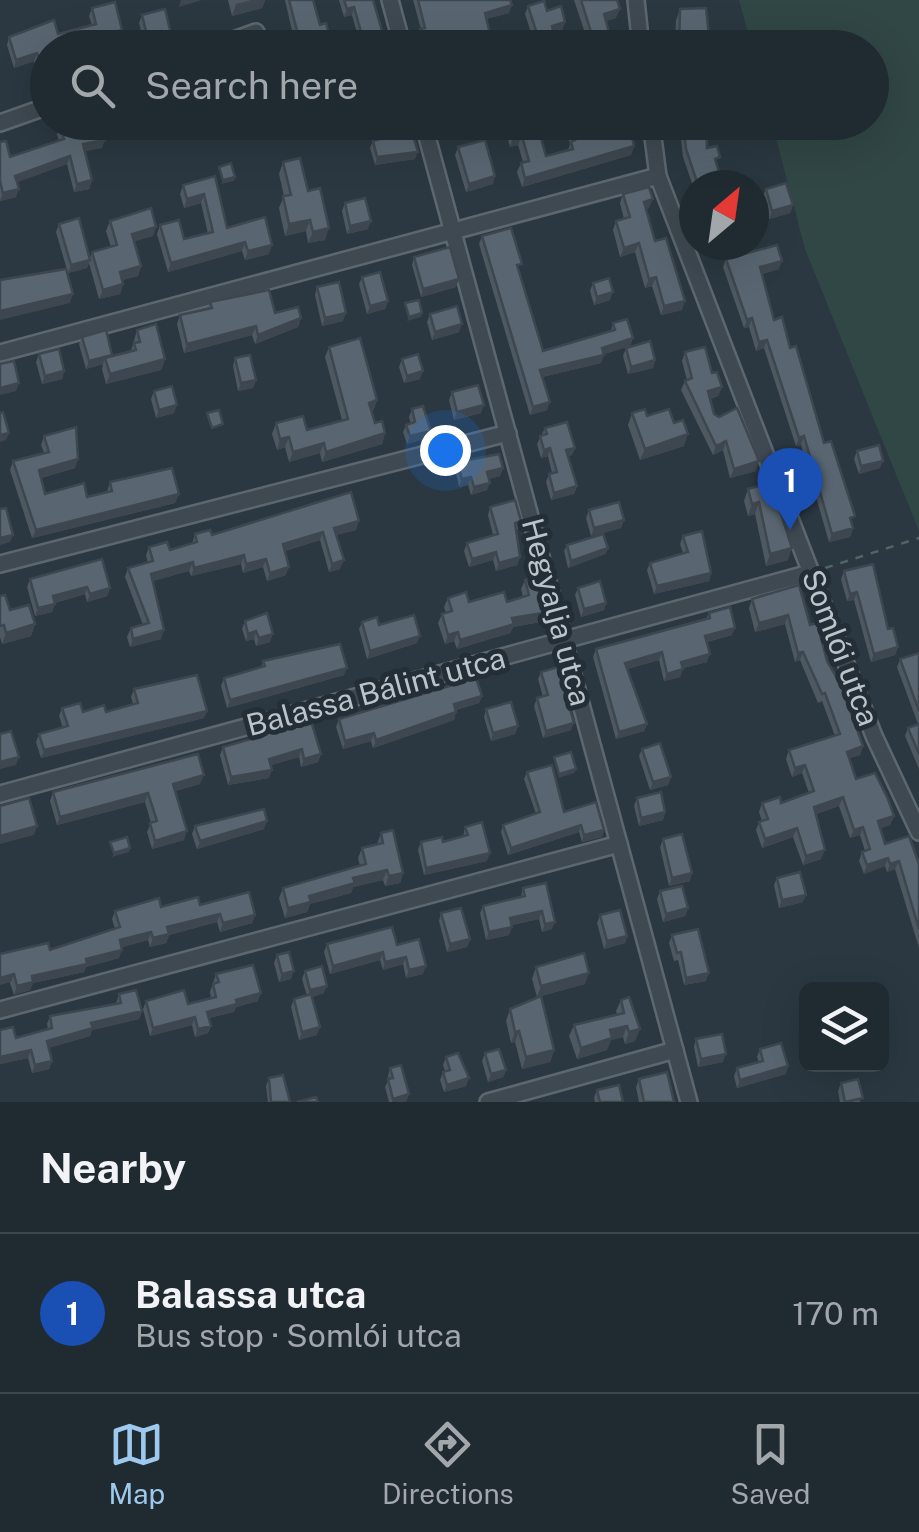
<!DOCTYPE html>
<meta charset="utf-8">
<style>
:root{--surface:#202a31;--page:#283239;--text:#f1f3f6;--muted:#a2a7ab;--line:#3d464d;--accent:#9ec9ee}
body{margin:0;font-family:"Public Sans",sans-serif;background:var(--page);color:var(--text)}
.controls{position:absolute;right:30px;bottom:30px;display:grid;overflow:hidden;border-radius:15px;box-shadow:0 10px 40px #0002}
.controls button{width:90px;height:90px;display:grid;place-items:center;padding:0;border:0;border-bottom:2px solid var(--line);background:var(--surface);color:var(--text);font:50px sans-serif}
.compass{position:absolute;left:679px;top:170px;width:90px;height:90px;border-radius:50%;background:var(--surface);box-shadow:0 10px 40px #0002;rotate:29deg}
.you{position:absolute;left:445px;top:450px;width:35px;height:35px;margin:-25px;border:8px solid #fff;border-radius:50%;background:#1a73e8;box-shadow:0 0 0 15px #1a73e833}
.badge{display:grid;place-items:center;width:65px;height:65px;border-radius:50%;background:var(--accent);color:#fff;font-size:32px;font-weight:700}
.pin{position:absolute;translate:-50% -82px;filter:drop-shadow(0 2px 5px #0008)}
.pin::after{content:'';position:absolute;top:52px;width:35px;height:30px;background:inherit;clip-path:polygon(0 0,100% 0,50% 100%)}
.list{margin:0;padding:0;list-style:none}
h2{display:flex;justify-content:space-between;align-items:center;height:130px;margin:0;padding:0 40px;font-size:42px}
h2 small{font-size:32px;font-weight:400;color:var(--muted)}
.list li{display:grid;grid-template-columns:65px 1fr auto;gap:30px;align-items:center;box-sizing:border-box;height:160px;padding:0 40px;border-top:2px solid var(--line)}
.list b{display:block;font-size:38px;white-space:nowrap}
.list p{margin:0;font-size:32px;white-space:nowrap;color:var(--muted)}
.list em{font-size:32px;font-style:normal;color:var(--muted)}
.icon{flex:none;width:55px;height:55px;fill:none;stroke:currentColor;stroke-width:2;stroke-linecap:round;stroke-linejoin:round}
.map{position:relative;flex:none;width:919px;height:1102px;overflow:hidden}
.search{position:absolute;background:var(--surface);box-shadow:0 10px 40px #0002;left:30px;right:30px;top:30px;height:110px;display:flex;align-items:center;gap:25px;box-sizing:border-box;padding:0 35px;border-radius:55px;color:var(--muted);font-size:38px}
.sheet{height:290px;background:var(--surface)}
nav{display:flex;justify-content:space-around;align-items:center;box-sizing:border-box;height:140px;border-top:2px solid var(--line);background:var(--surface);font-size:28px;color:var(--muted)}
nav a{display:grid;justify-items:center;gap:5px}
nav .on{color:var(--accent)}
.map>svg:first-child{display:block}
.grass{fill:#314745}
.lines{fill:none;stroke-linecap:round;stroke-linejoin:round}
.minor-casing{stroke:#5d676f;stroke-width:20}
.path{stroke:#526564;stroke-width:2.5;stroke-dasharray:8 8;stroke-linecap:butt}
.minor{stroke:#3f4951;stroke-width:15}
.wall{fill:#4d5861}
.shaded-wall{fill:#3e474f}
.building{fill:#596671;stroke:#3e474f;stroke-width:2.5}
.labels{text-anchor:middle;stroke-width:10;stroke-linejoin:round;paint-order:stroke}
.street-label{font-size:30px;fill:#bcc4cb;stroke:#232e37}
</style>
<div class="map">
<svg width="919" height="1102" viewBox="0 0 919 1102">
<rect width="100%" height="100%" fill="#2b3841"/>
<polygon class="grass" points="739,0 919,0 919,531 805,249 772,123 872,122 872,48 752,47"/>
<g class="lines">
<defs>
<g id="minor">
<polyline points="390,0 403,48"/>
<polyline points="636,0 641,48"/>
<polyline points="212,48 256,32"/>
<polyline points="423,122 689,1102"/>
<polyline points="651,122 658,176 874,736 919,832"/>
<polyline points="0,123 48,106"/>
<polyline points="0,353 658,176"/>
<polyline points="0,564 508,433"/>
<polyline points="0,794 810,573"/>
<polyline points="0,1010 619,844"/>
<polyline points="488,1102 675,1050"/>
</g>
</defs>
<use href="#minor" class="minor-casing"/>
<polyline class="path" points="825,568 919,538"/>
<use href="#minor" class="minor"/>
</g>
<g class="wall">
<polygon points="228,0 265,0 262,8 232,16"/>
<polygon points="285,0 313,0 320,25 330,38 327,46 320,48 296,48"/>
<polygon points="339,0 373,0 387,48 351,48 353,42 359,40 352,15 344,17"/>
<polygon points="413,0 510,0 509,13 486,19 490,34 488,39 515,48 483,48 486,42 465,48 420,48 417,37 421,29"/>
<polygon points="574,0 617,0 616,18 606,21 610,36 623,48 590,48"/>
<polygon points="528,6 547,11 565,22 562,30 553,33 551,43 536,48 525,14"/>
<polygon points="92,8 122,30 120,38 92,45 48,48 48,91 44,92 34,61 14,68 7,45 9,37 58,34 92,25 89,16"/>
<polygon points="680,9 710,45 709,48 675,48 676,20"/>
<polygon points="142,15 169,41 145,47 139,23"/>
<polygon points="374,122 409,122 415,159 375,165 370,148 373,141 379,139"/>
<polygon points="564,122 629,122 634,146 631,155 522,187 517,172 521,163 523,162 518,145 510,147 506,132 509,123 546,129 543,138 541,138 546,156 568,150 570,144"/>
<polygon points="679,122 706,122 707,148 717,165 723,185 694,185 694,189 683,157"/>
<polygon points="60,126 127,126 125,133 104,138 102,148 85,151 92,180 89,189 74,192 67,164 17,182 16,197 0,201 0,142 10,157 59,141 57,134"/>
<polygon points="458,147 493,184 466,192 455,155"/>
<polygon points="283,162 308,191 325,240 308,243 306,231 285,236 279,208 284,196 279,174"/>
<polygon points="215,176 227,228 269,254 245,260 242,251 168,272 157,234 160,225 184,239 208,234 201,203 184,208 180,194 183,185"/>
<polygon points="766,189 793,205 790,213 769,219 763,196"/>
<polygon points="623,194 649,208 646,209 655,241 682,310 661,315 652,286 645,288 635,252 620,257 613,230 616,221 624,219 620,203"/>
<polygon points="345,203 368,229 347,234 342,211"/>
<polygon points="110,221 153,236 134,241 141,266 138,276 122,280 123,284 120,294 99,299 89,263 87,268 68,273 56,232 59,224 90,258 92,252 111,247 106,231"/>
<polygon points="482,236 519,271 543,351 611,331 613,323 633,338 630,346 603,354 601,363 542,377 547,410 530,415 479,244"/>
<polygon points="713,245 732,245 730,252 717,256"/>
<polygon points="414,257 456,287 421,297 412,265"/>
<polygon points="726,259 779,269 762,274 774,320 790,348 852,524 853,528 850,537 829,542 801,445 796,446 764,348 756,351 749,327 744,328 723,267"/>
<polygon points="362,277 388,301 385,309 367,314 359,284"/>
<polygon points="593,283 610,300 594,305 590,291"/>
<polygon points="317,287 343,321 322,326 315,295"/>
<polygon points="210,302 275,313 301,318 298,327 255,344 252,335 184,353 177,324 180,315 208,309"/>
<polygon points="430,314 459,332 432,340 427,322"/>
<polygon points="137,330 165,359 161,370 106,384 102,369 103,364 86,369 79,344 82,337 112,356 131,351"/>
<polygon points="329,347 377,400 373,411 371,411 375,423 385,433 382,444 322,462 320,453 289,462 285,447 277,450 272,434 276,423 307,430 342,420 325,357"/>
<polygon points="626,348 655,360 653,368 628,374 623,356"/>
<polygon points="685,352 712,373 722,387 718,396 710,399 714,414 756,471 730,478 723,450 713,455 681,390 685,381 687,380 682,361"/>
<polygon points="39,354 64,371 62,379 42,384 36,362"/>
<polygon points="235,358 256,380 253,388 238,391 233,366"/>
<polygon points="402,359 420,379 404,383 399,367"/>
<polygon points="154,391 174,413 156,418 151,399"/>
<polygon points="452,392 481,413 454,420 449,400"/>
<polygon points="412,409 431,431 428,438 407,444 403,432 406,425 411,424 409,417"/>
<polygon points="632,413 647,416 684,446 640,460 628,425"/>
<polygon points="545,428 575,448 572,455 568,456 577,486 574,494 551,500 546,482 549,474 552,473 548,456 541,458 537,444"/>
<polygon points="44,436 75,468 41,478 45,494 87,497 107,492 110,482 179,494 175,503 32,538 10,470 13,461 44,453 41,445"/>
<polygon points="857,451 880,468 859,474 854,459"/>
<polygon points="457,462 503,468 500,476 489,479 487,490 471,495 468,485 459,487 455,469"/>
<polygon points="771,483 788,560 766,566 755,514 748,516 744,501 748,489"/>
<polygon points="490,507 521,521 518,529 516,530 520,557 517,565 496,571 493,560 469,567 464,551 467,543 493,535 488,515"/>
<polygon points="589,510 624,520 621,528 591,536 586,518"/>
<polygon points="356,530 336,535 340,569 329,572 320,540 285,551 286,575 267,581 263,567 243,573 241,564 191,576 189,571 152,581 161,639 130,647 127,637 131,628 143,625 125,577 128,568 148,563 146,555 149,547 170,550 192,544 195,534"/>
<polygon points="683,536 711,573 709,581 654,594 647,570 650,563 683,553 680,544"/>
<polygon points="567,545 608,548 605,554 568,568 564,551"/>
<polygon points="844,571 888,629 898,647 895,655 871,662 854,600 847,601 841,579"/>
<polygon points="30,579 110,588 107,596 87,602 85,594 55,603 52,612 35,616 27,587"/>
<polygon points="525,580 549,612 546,621 513,627 510,633 457,649 454,641 445,644 438,623 442,614 446,613 444,607 448,598 469,602 507,602 523,597 521,589"/>
<polygon points="578,588 606,603 604,610 581,617 575,595"/>
<polygon points="0,596 10,610 35,624 31,636 2,644 0,637"/>
<polygon points="752,599 810,625 863,746 860,755 849,758 856,779 894,816 890,825 880,828 885,844 919,864 919,948 895,869 887,872 885,866 864,874 859,861 862,852 865,851 860,835 850,838 839,806 816,814 821,859 803,865 793,837 762,848 756,830 759,822 762,821 759,812 762,803 781,803 809,793 802,773 792,777 786,759 789,750 835,736 822,701 818,703 800,660 795,662 785,624 755,632 749,608"/>
<polygon points="709,613 732,635 707,642 707,662 683,668 680,677 664,681 659,660 627,669 647,724 644,731 616,739 593,657 596,649 706,619"/>
<polygon points="245,621 270,642 256,646 254,639 246,641 242,629"/>
<polygon points="362,622 379,625 417,643 367,659 359,629"/>
<polygon points="919,653 919,769 905,736 908,728 918,724 897,667 900,659"/>
<polygon points="263,661 344,675 227,708 221,686 224,678 261,668"/>
<polygon points="541,672 571,730 543,738 534,706 537,698 543,697 538,679"/>
<polygon points="134,689 204,718 41,758 36,742 39,734 63,728 59,716 62,708 83,712 106,712 133,704 131,697"/>
<polygon points="482,696 479,703 456,710 454,720 373,748 371,741 343,749 336,727 339,719"/>
<polygon points="486,709 518,726 515,734 491,741 484,717"/>
<polygon points="250,735 321,754 318,762 301,767 299,757 270,765 269,778 228,785 220,755 223,747 248,740"/>
<polygon points="642,749 671,777 668,785 650,790 639,756"/>
<polygon points="527,772 564,812 604,830 602,837 582,842 579,832 508,855 501,832 503,825 536,814 524,779"/>
<polygon points="200,784 175,791 184,840 152,849 147,832 151,823 145,802 57,825 50,801 53,792"/>
<polygon points="637,798 665,812 663,820 639,826 634,806"/>
<polygon points="195,826 264,829 197,849 192,834"/>
<polygon points="465,827 487,861 424,875 418,850 421,842 443,842 463,837"/>
<polygon points="381,833 403,873 400,883 385,886 383,880 353,887 351,893 310,904 307,912 285,918 279,898 283,888 360,866 358,858 362,848 377,844"/>
<polygon points="663,839 690,881 669,886 660,847"/>
<polygon points="777,878 803,902 779,908 774,885"/>
<polygon points="546,883 552,929 542,932 539,919 512,925 509,935 486,940 480,913 483,906 521,897 523,888"/>
<polygon points="660,891 688,908 685,916 663,922 657,899"/>
<polygon points="200,905 255,915 252,923 220,932 217,922 169,935 166,943 150,947 148,940 121,947 119,958 86,967 84,972 33,983 30,990 14,995 0,954 50,950 115,929 112,919 115,911"/>
<polygon points="441,913 470,939 467,947 447,952 439,921"/>
<polygon points="600,915 627,936 625,943 604,949 597,923"/>
<polygon points="672,935 706,981 684,985 678,960 674,961 669,943"/>
<polygon points="327,944 397,945 423,974 406,978 403,964 383,970 380,960 330,974 324,952"/>
<polygon points="277,955 291,979 279,982 274,963"/>
<polygon points="536,967 585,984 541,996 554,1050 550,1062 522,1069 515,1042 511,1043 506,1021 510,1009 537,997 532,979"/>
<polygon points="305,971 324,993 312,997 317,1035 299,1040 291,1007 294,999 307,996 302,979"/>
<polygon points="216,974 258,1001 236,1007 234,1012 209,1018 211,1026 208,1033 195,1037 192,1025 150,1036 143,1009 146,1001 188,1004 211,998 210,992"/>
<polygon points="119,994 142,1011 139,1019 92,1030 90,1036 48,1048 52,1061 49,1069 32,1073 28,1058 0,1064 0,1030 16,1038 48,1029 47,1024 50,1016 116,1004"/>
<polygon points="621,1000 640,1029 635,1041 625,1044 623,1037 611,1040 607,1050 577,1059 569,1036 574,1025 617,1014 616,1011"/>
<polygon points="696,1039 723,1062 698,1067 694,1047"/>
<polygon points="760,1049 786,1074 737,1088 734,1076 737,1068 759,1062 757,1057"/>
<polygon points="485,1053 506,1070 503,1077 488,1082 482,1061"/>
<polygon points="446,1057 466,1086 444,1092 440,1080 443,1072 445,1071 443,1065"/>
<polygon points="390,1068 409,1094 406,1102 389,1102 385,1087 389,1079 388,1076"/>
<polygon points="269,1078 290,1102 268,1102 266,1086"/>
<polygon points="639,1079 674,1102 639,1102 636,1087"/>
<polygon points="841,1083 861,1102 840,1102 838,1091"/>
<polygon points="597,1090 623,1102 595,1102 594,1098"/>
</g>
<g class="shaded-wall">
<polygon points="181,0 202,0 179,7"/>
<polygon points="251,0 265,0 262,8 232,16 236,4"/>
<polygon points="512,5 509,13 482,20 485,13"/>
<polygon points="354,7 352,15 344,17 347,9"/>
<polygon points="620,9 616,18 601,23 604,14"/>
<polygon points="565,22 562,30 549,34 552,26"/>
<polygon points="122,30 120,38 87,47 90,39"/>
<polygon points="171,34 169,41 145,47 148,39"/>
<polygon points="490,34 488,41 465,48 456,48 457,43"/>
<polygon points="554,35 551,43 536,48 539,40"/>
<polygon points="330,38 327,46 320,48 300,48 301,46"/>
<polygon points="37,53 34,61 14,68 16,60"/>
<polygon points="125,122 144,122 127,126 125,133 100,139 103,131"/>
<polygon points="305,122 319,122 303,127"/>
<polygon points="522,136 518,145 510,147 513,138"/>
<polygon points="105,140 102,148 80,152 83,144"/>
<polygon points="634,146 631,155 522,187 525,178"/>
<polygon points="418,152 415,159 375,165 377,157"/>
<polygon points="70,156 67,164 12,184 15,176"/>
<polygon points="495,176 493,184 466,192 469,184"/>
<polygon points="235,177 234,181 221,184 223,180"/>
<polygon points="92,180 89,189 74,192 77,184"/>
<polygon points="19,189 16,197 0,201 3,193"/>
<polygon points="204,194 201,203 184,208 187,199"/>
<polygon points="653,199 649,208 641,211 644,202"/>
<polygon points="793,205 790,213 769,219 772,211"/>
<polygon points="310,220 306,231 285,236 289,224"/>
<polygon points="371,221 368,229 347,234 350,226"/>
<polygon points="156,227 153,236 129,243 132,234"/>
<polygon points="329,228 325,240 308,243 313,232"/>
<polygon points="245,242 242,251 168,272 171,263"/>
<polygon points="639,243 635,252 620,257 624,248"/>
<polygon points="272,245 269,254 245,260 248,251"/>
<polygon points="732,245 730,252 717,256 719,248"/>
<polygon points="90,260 87,268 68,273 71,265"/>
<polygon points="782,261 779,269 757,275 760,267"/>
<polygon points="141,266 138,276 116,282 120,272"/>
<polygon points="656,277 652,286 645,288 649,279"/>
<polygon points="459,279 456,287 421,297 423,289"/>
<polygon points="123,284 120,294 99,299 103,290"/>
<polygon points="613,292 610,300 594,305 597,297"/>
<polygon points="73,294 70,303 0,320 0,311"/>
<polygon points="388,301 385,309 367,314 370,306"/>
<polygon points="685,301 682,310 661,315 664,306"/>
<polygon points="346,313 343,321 322,326 325,318"/>
<polygon points="422,313 421,317 407,321 409,317"/>
<polygon points="301,318 298,327 255,344 258,335"/>
<polygon points="752,318 749,327 744,328 747,320"/>
<polygon points="462,324 459,332 432,340 435,332"/>
<polygon points="256,326 252,335 184,353 187,344"/>
<polygon points="633,338 630,346 599,356 602,348"/>
<polygon points="767,340 764,348 756,351 759,342"/>
<polygon points="112,355 109,362 105,358 103,364 86,369 89,361"/>
<polygon points="604,355 601,363 538,378 540,370"/>
<polygon points="165,359 161,370 106,384 110,374"/>
<polygon points="655,360 653,368 628,374 631,367"/>
<polygon points="64,371 62,379 42,384 45,376"/>
<polygon points="423,371 420,379 404,383 407,376"/>
<polygon points="256,380 253,388 238,391 241,383"/>
<polygon points="19,383 16,391 0,395 0,388"/>
<polygon points="722,387 718,396 704,400 708,391"/>
<polygon points="377,400 373,411 365,413 369,403"/>
<polygon points="550,402 547,410 530,415 533,407"/>
<polygon points="177,405 174,413 156,418 159,410"/>
<polygon points="484,405 481,413 454,420 457,412"/>
<polygon points="431,431 428,438 407,444 410,436"/>
<polygon points="9,433 6,440 0,442 0,435"/>
<polygon points="385,433 382,444 322,462 326,452"/>
<polygon points="688,434 684,446 640,460 645,449"/>
<polygon points="804,436 801,445 796,446 799,438"/>
<polygon points="289,437 285,447 277,450 280,439"/>
<polygon points="726,441 723,450 713,455 716,446"/>
<polygon points="324,443 320,453 289,462 293,452"/>
<polygon points="550,448 548,456 541,458 544,450"/>
<polygon points="575,448 572,455 563,458 566,450"/>
<polygon points="78,459 75,468 36,479 39,470"/>
<polygon points="759,461 756,471 730,478 734,469"/>
<polygon points="883,461 880,468 859,474 861,466"/>
<polygon points="503,468 500,476 485,480 487,472"/>
<polygon points="471,477 468,485 459,487 462,479"/>
<polygon points="490,483 487,490 471,495 474,487"/>
<polygon points="577,486 574,494 551,500 554,493"/>
<polygon points="179,494 175,503 32,538 36,530"/>
<polygon points="759,502 755,514 748,516 752,504"/>
<polygon points="624,520 621,528 591,536 594,528"/>
<polygon points="359,521 356,530 331,536 334,528"/>
<polygon points="853,528 850,537 829,542 832,534"/>
<polygon points="323,532 320,540 280,552 283,544"/>
<polygon points="13,535 10,542 0,545 0,538"/>
<polygon points="608,548 605,554 568,568 571,561"/>
<polygon points="792,548 788,560 766,566 770,554"/>
<polygon points="496,552 493,560 469,567 472,559"/>
<polygon points="244,555 241,564 191,576 194,568"/>
<polygon points="520,557 517,565 496,571 499,563"/>
<polygon points="266,559 263,567 243,573 246,564"/>
<polygon points="344,560 340,569 329,572 332,564"/>
<polygon points="193,562 189,571 147,583 151,574"/>
<polygon points="289,567 286,575 267,581 270,573"/>
<polygon points="711,573 709,581 654,594 657,586"/>
<polygon points="87,587 85,594 50,604 53,596"/>
<polygon points="110,588 107,596 87,602 90,594"/>
<polygon points="857,592 854,600 847,601 850,594"/>
<polygon points="606,603 604,610 581,617 584,609"/>
<polygon points="55,604 52,612 35,616 38,608"/>
<polygon points="549,612 546,621 513,627 510,633 457,649 460,640 512,618"/>
<polygon points="788,615 785,624 755,632 759,623"/>
<polygon points="35,624 31,636 2,644 6,633"/>
<polygon points="735,628 732,635 702,643 705,636"/>
<polygon points="164,630 161,639 130,647 133,639"/>
<polygon points="256,631 254,639 246,641 248,634"/>
<polygon points="458,632 454,641 445,644 448,635"/>
<polygon points="273,634 270,642 256,646 259,638"/>
<polygon points="420,636 417,643 367,659 370,651"/>
<polygon points="898,647 895,655 871,662 874,654"/>
<polygon points="662,652 659,660 622,670 625,663"/>
<polygon points="803,652 800,660 795,662 798,653"/>
<polygon points="710,654 707,662 678,669 681,662"/>
<polygon points="347,668 344,675 227,708 230,700"/>
<polygon points="683,669 680,677 664,681 667,674"/>
<polygon points="482,696 479,703 451,711 454,704"/>
<polygon points="207,711 204,718 41,758 44,750"/>
<polygon points="456,712 454,720 373,748 376,740"/>
<polygon points="574,723 571,730 543,738 546,731"/>
<polygon points="647,724 644,731 616,739 619,732"/>
<polygon points="518,726 515,734 491,741 493,733"/>
<polygon points="374,733 371,741 343,749 345,741"/>
<polygon points="863,746 860,755 843,760 847,752"/>
<polygon points="302,749 299,757 266,767 269,759"/>
<polygon points="321,754 318,762 301,767 304,759"/>
<polygon points="19,757 16,765 0,769 0,762"/>
<polygon points="805,765 802,773 792,777 795,768"/>
<polygon points="576,769 574,773 558,778 559,774"/>
<polygon points="272,770 269,778 228,785 231,777"/>
<polygon points="204,775 200,784 170,792 173,784"/>
<polygon points="671,777 668,785 650,790 653,782"/>
<polygon points="148,793 145,802 57,825 60,817"/>
<polygon points="843,797 839,806 811,816 814,807"/>
<polygon points="665,812 663,820 639,826 641,818"/>
<polygon points="894,816 890,825 875,830 878,821"/>
<polygon points="267,821 264,829 197,849 200,841"/>
<polygon points="581,825 579,832 508,855 511,848"/>
<polygon points="37,826 34,835 0,844 0,836"/>
<polygon points="863,827 860,835 850,838 854,830"/>
<polygon points="797,828 793,837 762,848 765,839"/>
<polygon points="604,830 602,837 582,842 584,835"/>
<polygon points="187,831 184,840 152,849 155,841"/>
<polygon points="130,848 129,852 112,857 114,853"/>
<polygon points="825,850 821,859 803,865 806,856"/>
<polygon points="490,853 487,861 424,875 426,868"/>
<polygon points="888,858 885,866 864,874 867,865"/>
<polygon points="899,861 895,869 887,872 890,864"/>
<polygon points="387,870 383,880 353,887 351,893 310,904 307,912 285,918 288,908 309,896 353,878"/>
<polygon points="403,873 400,883 385,886 389,876"/>
<polygon points="692,873 690,881 669,886 672,878"/>
<polygon points="806,895 803,902 779,908 782,900"/>
<polygon points="688,908 685,916 663,922 666,914"/>
<polygon points="542,911 539,919 507,926 510,918"/>
<polygon points="220,914 217,922 169,935 166,943 150,947 153,938 167,927"/>
<polygon points="255,915 252,923 220,932 223,923"/>
<polygon points="555,922 552,929 542,932 545,924"/>
<polygon points="512,927 509,935 486,940 489,932"/>
<polygon points="151,932 148,940 117,949 120,940"/>
<polygon points="627,936 625,943 604,949 607,941"/>
<polygon points="470,939 467,947 447,952 450,944"/>
<polygon points="122,950 119,958 86,967 84,972 33,983 30,990 14,995 17,986 32,976"/>
<polygon points="383,952 380,960 330,974 333,966"/>
<polygon points="406,957 403,964 383,970 385,962"/>
<polygon points="426,966 423,974 406,978 409,970"/>
<polygon points="294,971 291,979 279,982 282,974"/>
<polygon points="589,973 585,984 537,997 541,986"/>
<polygon points="709,973 706,981 684,985 686,978"/>
<polygon points="14,974 11,982 0,985 0,978"/>
<polygon points="327,986 324,993 307,998 310,990"/>
<polygon points="261,993 258,1001 236,1007 234,1012 204,1019 207,1012 236,1000"/>
<polygon points="142,1011 139,1019 92,1030 90,1036 44,1049 47,1041 91,1023"/>
<polygon points="195,1017 192,1025 150,1036 153,1028"/>
<polygon points="211,1026 208,1033 195,1037 198,1029"/>
<polygon points="627,1026 623,1037 611,1040 607,1050 577,1059 581,1048 610,1030"/>
<polygon points="320,1027 317,1035 299,1040 302,1032"/>
<polygon points="640,1029 635,1041 625,1044 629,1032"/>
<polygon points="519,1031 515,1042 511,1043 515,1032"/>
<polygon points="31,1050 28,1058 0,1064 0,1057"/>
<polygon points="554,1050 550,1062 522,1069 526,1057"/>
<polygon points="726,1054 723,1062 698,1067 701,1059"/>
<polygon points="52,1061 49,1069 32,1073 35,1065"/>
<polygon points="788,1066 786,1074 737,1088 740,1080"/>
<polygon points="506,1070 503,1077 488,1082 491,1074"/>
<polygon points="469,1078 466,1086 444,1092 447,1085"/>
<polygon points="409,1094 406,1102 392,1102 393,1099"/>
</g>
<g class="building">
<polygon points="289,0 313,0 320,25 326,23 330,38 301,46"/>
<polygon points="344,0 373,0 387,48 355,48 353,42 363,39 354,7 347,9"/>
<polygon points="418,0 510,0 512,5 485,13 490,34 457,43 459,48 426,48 420,29 425,28"/>
<polygon points="581,0 617,0 620,9 604,14 610,36 617,34 623,48 596,48"/>
<polygon points="544,1 547,11 561,6 565,22 552,26 554,35 539,40 528,6"/>
<polygon points="115,2 122,30 90,39 92,48 48,48 48,84 37,53 16,60 9,37 54,20 58,34 96,24 92,8"/>
<polygon points="706,8 710,45 679,46 680,9"/>
<polygon points="165,9 171,34 148,39 142,15"/>
<polygon points="510,33 515,48 489,48 486,40"/>
<polygon points="73,122 127,122 128,125 103,131 105,140 83,144 92,180 77,184 70,156 15,176 19,189 3,193 0,181 0,142 6,141 10,157 64,139 60,126"/>
<polygon points="379,122 409,122 418,152 377,157 373,141 384,138"/>
<polygon points="545,122 546,129 539,131 546,156 573,149 571,142 575,140 570,122 629,122 634,146 525,178 521,163 529,161 522,136 513,138 509,123"/>
<polygon points="683,122 706,122 707,148 717,146 720,157 715,159 723,185 698,185 686,149"/>
<polygon points="485,140 495,176 469,184 458,147"/>
<polygon points="300,158 308,191 320,188 329,228 313,232 310,220 289,224 283,196 291,195 283,162"/>
<polygon points="231,163 235,177 223,180 219,167"/>
<polygon points="215,176 227,228 265,217 272,245 248,251 245,242 171,263 160,225 179,220 184,239 213,232 204,194 187,199 183,185"/>
<polygon points="786,183 793,205 772,211 766,189"/>
<polygon points="649,187 653,199 644,202 655,241 666,238 685,301 664,306 656,277 649,279 639,243 624,248 616,221 630,217 623,194"/>
<polygon points="365,198 371,221 350,226 345,203"/>
<polygon points="151,208 156,227 132,234 141,266 120,272 123,284 103,290 92,252 117,245 110,221"/>
<polygon points="79,218 90,260 71,265 59,224"/>
<polygon points="511,228 522,264 517,265 543,351 615,330 613,323 627,319 633,338 602,348 604,355 540,370 550,402 533,407 482,236"/>
<polygon points="777,245 782,261 760,267 774,320 782,317 790,348 796,346 824,443 831,441 855,516 850,518 853,528 832,534 804,436 799,438 767,340 759,342 752,318 747,320 726,259"/>
<polygon points="450,247 459,279 423,289 414,257"/>
<polygon points="66,269 73,294 0,311 0,280"/>
<polygon points="380,272 388,301 370,306 362,277"/>
<polygon points="609,278 613,292 597,297 593,283"/>
<polygon points="339,282 346,313 325,318 317,287"/>
<polygon points="269,290 275,313 298,307 301,318 258,335 256,326 187,344 180,315 212,308 210,302"/>
<polygon points="419,300 422,313 409,317 405,303"/>
<polygon points="457,306 462,324 435,332 430,314"/>
<polygon points="156,324 165,359 110,374 105,358 136,350 134,343 140,342 137,330"/>
<polygon points="106,330 112,355 89,361 82,337"/>
<polygon points="360,338 377,400 369,403 375,423 382,421 385,433 326,452 324,443 293,452 289,437 280,439 276,423 303,416 307,430 348,419 329,347"/>
<polygon points="650,341 655,360 631,367 626,348"/>
<polygon points="705,347 712,373 717,372 722,387 708,391 714,414 719,417 737,408 759,461 734,469 726,441 716,446 685,381 692,378 685,352"/>
<polygon points="59,349 64,371 45,376 39,354"/>
<polygon points="418,354 423,371 407,376 402,359"/>
<polygon points="250,355 256,380 241,383 235,358"/>
<polygon points="14,361 19,383 0,388 0,364"/>
<polygon points="478,385 484,405 457,412 452,392"/>
<polygon points="172,386 177,405 159,410 154,391"/>
<polygon points="423,406 431,431 410,436 406,425 415,422 412,409"/>
<polygon points="645,409 647,416 669,409 674,423 683,420 688,434 645,449 632,413"/>
<polygon points="219,410 223,424 212,428 207,413"/>
<polygon points="3,412 9,433 0,435 0,413"/>
<polygon points="567,422 575,448 566,450 577,486 554,493 549,474 557,472 550,448 544,450 540,436 547,434 545,428"/>
<polygon points="76,427 78,459 39,470 45,494 84,483 87,497 112,491 110,482 172,468 179,494 36,530 13,461 49,452 44,436"/>
<polygon points="879,445 883,461 861,466 857,451"/>
<polygon points="499,454 503,468 487,472 490,483 474,487 471,477 462,479 457,462"/>
<polygon points="771,483 792,548 770,554 759,502 752,504 748,489"/>
<polygon points="351,492 359,521 334,528 344,560 332,564 323,532 283,544 289,567 270,573 266,559 246,564 244,555 194,568 193,562 151,574 164,630 133,639 131,628 149,623 128,568 153,561 149,547 167,542 170,550 197,542 195,534 210,530 212,535"/>
<polygon points="515,500 521,521 515,523 520,557 499,563 496,552 472,559 467,543 498,534 490,507"/>
<polygon points="619,502 624,520 594,528 589,510"/>
<polygon points="6,508 13,535 0,538 0,509"/>
<polygon points="702,531 711,573 657,586 650,563 688,552 683,536"/>
<polygon points="603,534 608,548 571,561 567,545"/>
<polygon points="102,559 110,588 90,594 87,587 53,596 55,604 38,608 30,579"/>
<polygon points="873,564 888,629 893,628 898,647 874,654 857,592 850,594 844,571"/>
<polygon points="538,576 549,612 512,618 514,624 460,640 458,632 448,635 442,614 452,611 448,598 466,592 469,602 504,592 507,602 529,595 525,580"/>
<polygon points="600,581 606,603 584,609 578,588"/>
<polygon points="799,585 810,625 817,623 827,661 841,685 863,746 847,752 856,779 875,773 888,799 894,816 878,821 885,844 909,836 919,864 919,929 899,861 890,864 888,858 867,865 862,852 870,849 863,827 854,830 843,797 814,807 825,850 806,856 797,828 765,839 759,822 768,819 762,803 780,797 781,803 814,791 805,765 795,768 789,750 840,734 825,693 822,694 803,652 798,653 788,615 759,623 752,599"/>
<polygon points="5,595 10,610 29,605 35,624 6,633 4,625 0,626 0,596"/>
<polygon points="730,607 735,628 705,636 710,654 681,662 683,669 667,674 662,652 625,663 647,724 619,732 596,649 710,618 709,613"/>
<polygon points="267,613 273,634 259,638 256,631 248,634 245,621"/>
<polygon points="414,615 420,636 370,651 362,622 377,617 379,625"/>
<polygon points="340,644 347,668 230,700 224,678 265,666 263,661"/>
<polygon points="919,653 919,711 900,659"/>
<polygon points="558,667 574,723 546,731 537,698 548,695 541,672"/>
<polygon points="197,675 207,711 44,750 39,734 68,726 62,708 80,703 83,712 104,705 106,712 138,703 134,689"/>
<polygon points="476,678 482,696 454,704 456,712 376,740 374,733 345,741 339,719"/>
<polygon points="511,702 518,726 493,733 486,709"/>
<polygon points="311,721 321,754 304,759 302,749 269,759 272,770 231,777 223,747 251,739 250,735"/>
<polygon points="919,724 919,754 908,728"/>
<polygon points="11,731 19,757 0,762 0,734"/>
<polygon points="660,743 671,777 653,782 642,749"/>
<polygon points="571,752 576,769 559,774 554,757"/>
<polygon points="198,754 204,775 173,784 187,831 155,841 150,823 157,821 148,793 60,817 53,792"/>
<polygon points="552,765 564,812 596,802 604,830 584,835 581,825 511,848 503,825 540,812 527,772"/>
<polygon points="661,792 665,812 641,818 637,798"/>
<polygon points="29,798 37,826 0,836 0,806"/>
<polygon points="264,809 267,821 200,841 195,826"/>
<polygon points="482,822 490,853 426,868 421,842 442,837 443,842 468,835 465,827"/>
<polygon points="393,830 403,873 389,876 387,870 353,878 355,883 309,896 311,902 288,908 283,888 366,864 362,848 383,843 381,833"/>
<polygon points="682,834 692,873 672,878 663,839"/>
<polygon points="127,837 130,848 114,853 110,842"/>
<polygon points="800,872 806,895 782,900 777,878"/>
<polygon points="546,883 555,922 545,924 542,911 510,918 512,927 489,932 483,906 525,896 523,888"/>
<polygon points="682,886 688,908 666,914 660,891"/>
<polygon points="249,892 255,915 223,923 220,914 167,927 169,934 153,938 151,932 120,940 122,950 86,959 87,964 32,976 33,982 17,986 14,974 0,978 0,954 48,943 50,950 120,927 115,911 159,898 161,907 198,897 200,905"/>
<polygon points="461,908 470,939 450,944 441,913"/>
<polygon points="620,910 627,936 607,941 600,915"/>
<polygon points="392,927 397,945 419,939 426,966 409,970 406,957 385,962 383,952 333,966 327,944"/>
<polygon points="698,929 709,973 686,978 681,952 677,953 672,935"/>
<polygon points="289,952 294,971 282,974 277,955"/>
<polygon points="584,953 589,973 541,986 536,967"/>
<polygon points="253,965 261,993 236,1000 237,1004 207,1012 211,1026 198,1029 195,1017 153,1028 146,1001 184,990 188,1004 216,997 213,984 219,982 216,974"/>
<polygon points="322,966 327,986 310,990 305,971"/>
<polygon points="136,990 142,1011 91,1023 93,1028 47,1041 52,1061 35,1065 31,1050 0,1057 0,1030 13,1027 16,1038 52,1028 50,1016 121,1003 119,994"/>
<polygon points="311,994 320,1027 302,1032 294,999"/>
<polygon points="541,996 554,1050 526,1057 519,1031 515,1032 510,1009"/>
<polygon points="629,997 640,1029 629,1032 627,1026 610,1030 612,1038 581,1048 574,1025 624,1013 621,1000"/>
<polygon points="722,1034 726,1054 701,1059 696,1039"/>
<polygon points="781,1043 788,1066 740,1080 737,1068 763,1061 760,1049"/>
<polygon points="499,1049 506,1070 491,1074 485,1053"/>
<polygon points="458,1053 469,1078 447,1085 443,1072 450,1070 446,1057"/>
<polygon points="401,1065 409,1094 393,1099 388,1079 393,1078 390,1068"/>
<polygon points="667,1072 674,1102 644,1102 639,1079"/>
<polygon points="283,1075 290,1102 271,1102 269,1078"/>
<polygon points="858,1079 863,1098 845,1102 841,1083"/>
<polygon points="619,1085 623,1102 600,1102 597,1090"/>
<polygon points="316,1097 318,1102 297,1102"/>
</g>
<g class="labels">
<g class="street-label">
<text transform="translate(556 612) rotate(75)" y="10">Hegyalja utca</text>
<text transform="translate(840 648) rotate(69)" y="10">Somlói utca</text>
<text transform="translate(376 692) rotate(-15)" y="10">Balassa Bálint utca</text>
</g>
</g>
</svg>
<div class="controls">
<button><svg class="icon" aria-label="layers" viewBox="0 0 24 24"><path d="M12 4l9 5-9 5-9-5zM3 14l9 5 9-5"/></svg></button>
</div>
<svg class="compass" viewBox="-18 -18 36 36"><path d="M0-13l5 13h-10z" fill="#e53935"/><path d="M0 13l5-13h-10z" fill="#a2a7ab"/></svg>
<div class="you"></div>
<div class="pin badge" style="left:790px;top:530px;background:#1a4fb4">1</div>
<div class="search"><svg class="icon" aria-label="search" viewBox="0 0 24 24"><circle cx="10" cy="10" r="6"/><path d="M15 15l6 6"/></svg>Search here</div>
</div>
<section class="sheet">
<h2>Nearby<small></small></h2>
<ul class="list">
<li><span class="badge" style="background:#1a4fb4">1</span><div><b>Balassa utca</b><p>Bus stop · Somlói utca</p></div><em>170 m</em></li>
</ul>
</section>
<nav>
<a class="on"><svg class="icon" aria-label="map" viewBox="0 0 24 24"><path d="M3 6l6-2 6 2 6-2v14l-6 2-6-2-6 2zM9 4v14M15 6v14"/></svg>Map</a>
<a><svg class="icon" aria-label="directions" viewBox="0 0 24 24"><path d="M12 3l9 9-9 9-9-9zM9 14v-3h6M13 9l2 2-2 2"/></svg>Directions</a>
<a><svg class="icon" aria-label="saved" viewBox="0 0 24 24"><path d="M7 4h10v16l-5-4-5 4z"/></svg>Saved</a>
</nav>
